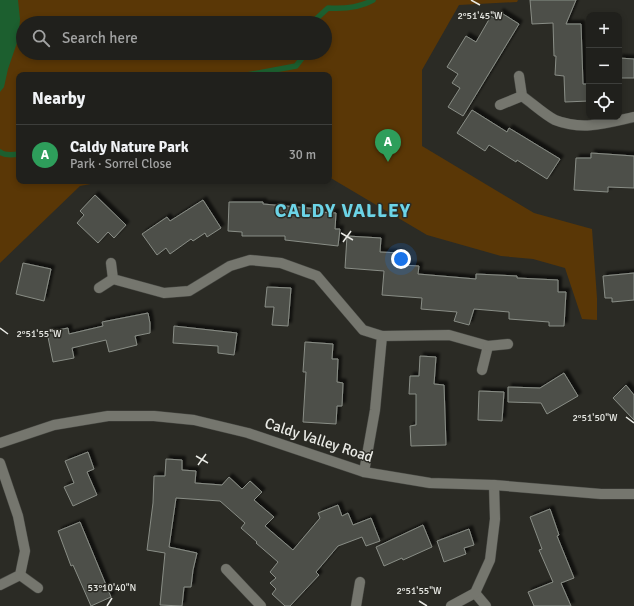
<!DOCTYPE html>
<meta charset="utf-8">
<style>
:root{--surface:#20201c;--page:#282825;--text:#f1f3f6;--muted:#a2a3a3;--line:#3d3e3b;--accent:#54cade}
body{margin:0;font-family:Signika,sans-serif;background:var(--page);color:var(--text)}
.controls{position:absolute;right:12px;top:12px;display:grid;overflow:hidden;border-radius:8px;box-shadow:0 2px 6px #0003}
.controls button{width:36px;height:36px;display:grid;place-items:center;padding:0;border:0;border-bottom:1px solid var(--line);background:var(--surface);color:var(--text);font:20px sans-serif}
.you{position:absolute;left:401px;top:259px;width:14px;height:14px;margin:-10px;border:3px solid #fff;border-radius:50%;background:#1a73e8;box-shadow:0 0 0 6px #1a73e833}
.badge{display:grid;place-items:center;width:26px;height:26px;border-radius:50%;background:var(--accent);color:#fff;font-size:13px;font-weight:700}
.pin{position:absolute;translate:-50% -33px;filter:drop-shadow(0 1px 2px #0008)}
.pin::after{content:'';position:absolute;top:21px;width:14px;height:12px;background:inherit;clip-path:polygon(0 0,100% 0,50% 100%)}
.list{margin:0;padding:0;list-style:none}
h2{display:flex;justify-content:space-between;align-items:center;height:52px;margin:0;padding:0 16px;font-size:17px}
h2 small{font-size:13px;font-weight:400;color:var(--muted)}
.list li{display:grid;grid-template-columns:26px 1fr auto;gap:12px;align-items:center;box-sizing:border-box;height:60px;padding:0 16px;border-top:1px solid var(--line)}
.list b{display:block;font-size:15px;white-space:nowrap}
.list p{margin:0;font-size:13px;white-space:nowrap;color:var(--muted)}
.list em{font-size:13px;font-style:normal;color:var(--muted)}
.icon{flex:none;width:22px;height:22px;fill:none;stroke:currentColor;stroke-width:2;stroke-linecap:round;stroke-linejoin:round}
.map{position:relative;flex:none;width:634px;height:606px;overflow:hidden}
.search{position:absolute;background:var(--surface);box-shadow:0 2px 6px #0003;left:16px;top:16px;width:316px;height:44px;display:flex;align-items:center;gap:10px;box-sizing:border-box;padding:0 14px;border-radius:22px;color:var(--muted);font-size:15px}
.panel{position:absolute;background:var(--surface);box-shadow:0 2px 6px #0003;left:16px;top:72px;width:316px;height:112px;border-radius:8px}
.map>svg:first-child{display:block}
.green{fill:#5a3706;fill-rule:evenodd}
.water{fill:#1c5f2f}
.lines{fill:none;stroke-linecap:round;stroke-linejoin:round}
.stream{stroke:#1c5f2f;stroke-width:5.5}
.building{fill:#4d5049;stroke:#898d86;filter:url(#shadow)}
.minor-casing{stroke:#464742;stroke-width:11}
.tertiary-casing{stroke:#464742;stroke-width:11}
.minor{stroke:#75766e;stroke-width:10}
.tertiary{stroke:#75766e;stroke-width:10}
.ticks{fill:none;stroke:#e9eae5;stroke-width:1.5}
.labels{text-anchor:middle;stroke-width:3;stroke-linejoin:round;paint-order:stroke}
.street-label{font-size:15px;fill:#e9eae5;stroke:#2b2b25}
.district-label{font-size:19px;font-weight:bold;letter-spacing:1px;fill:#6cd4e7;stroke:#2b2b25}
.ticks-label{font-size:10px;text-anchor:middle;fill:#e9eae5;stroke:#2b2b25;stroke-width:3;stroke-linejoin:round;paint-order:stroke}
</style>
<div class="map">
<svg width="634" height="606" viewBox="0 0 634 606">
<defs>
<filter id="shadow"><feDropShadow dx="3.5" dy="-3.5" stdDeviation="1" flood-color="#0009"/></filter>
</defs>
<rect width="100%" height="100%" fill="#2b2b25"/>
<path class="green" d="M0,0H518L517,2L459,5L422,70V146L534,213L592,229L597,298V320L582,319L565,268L533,259L501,256L427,235L329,177V75H19V181H107L80,186L0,263ZM23,23H325V53H23Z"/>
<polygon class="water" points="0,0 18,0 20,19 19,37 8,69 4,87 0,92"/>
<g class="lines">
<g class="stream">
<path d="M315,23V20L328,8C344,9 359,8 373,0"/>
<polyline points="247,75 296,66 306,53"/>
<path d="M0,152C5,156 13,155 19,154"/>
</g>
</g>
<g class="building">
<polygon points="530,0 576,0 566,24 581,24 583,84 589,84 589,101 565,102 564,76 555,75 556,56 554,56 553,23 532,24"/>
<polygon points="500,12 519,24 463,116 448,107 460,88 452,83 458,74 447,67 466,36 476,42 491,16 496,19"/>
<polygon points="619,58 634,59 634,78 619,78"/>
<polygon points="472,110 507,132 509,128 560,159 547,179 517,160 516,162 489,145 485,151 457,133"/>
<polygon points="591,153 634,156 634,188 608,187 608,192 574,190 576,158 591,158"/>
<polygon points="95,195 126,225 114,238 108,232 98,243 77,223 84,215 80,211"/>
<polygon points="203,200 221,228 207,237 205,233 193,241 191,239 170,254 166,248 157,255 142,234 167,217 170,221"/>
<polygon points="229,202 263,202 263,204 319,209 319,212 336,213 335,229 340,229 338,246 285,240 285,236 242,236 242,232 228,231"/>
<polygon points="347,236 381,238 380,252 401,253 400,265 419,266 418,274 476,279 476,274 517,276 517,278 558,280 558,292 566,292 564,326 549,326 549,322 509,319 509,312 474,309 469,325 454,321 457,312 421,309 422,298 382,295 384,271 345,268"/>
<polygon points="23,263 51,269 44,301 16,294"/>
<polygon points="634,273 634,300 612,302 612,298 605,298 603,276"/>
<polygon points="267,287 291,288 288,326 272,325 274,307 265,307"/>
<polygon points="148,313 150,323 150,333 135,336 137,345 109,352 106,340 72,348 74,358 53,362 47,332 68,328 69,334 103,326 102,322"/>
<polygon points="174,326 237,333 234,355 218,353 218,346 173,343"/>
<polygon points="305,342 333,344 332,359 338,359 337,382 343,383 342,406 337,406 336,424 303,422 306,372 303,372"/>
<polygon points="420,356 436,357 434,384 444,385 446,445 411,446 410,426 416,425 416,394 409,394 410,376 419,376"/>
<polygon points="564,373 578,396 547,414 541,403 508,402 508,387 540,388"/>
<polygon points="626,385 634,395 634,420 613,398"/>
<polygon points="479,391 504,392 502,421 478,420"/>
<polygon points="88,452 94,469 87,472 97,495 73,506 64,487 74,483 65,461"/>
<polygon points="166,459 182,460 182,470 196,471 195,483 222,485 229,477 242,489 250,481 262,492 254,500 274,517 265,526 293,550 320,518 318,513 338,505 342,516 348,513 353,525 371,518 380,541 366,546 362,537 338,546 316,572 319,575 290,606 285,606 272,594 276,589 270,583 276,578 270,572 278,562 256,543 257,542 241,528 245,523 220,501 176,498 169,547 197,553 193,570 191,587 184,587 182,606 160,605 165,553 147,550 153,503 154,476 165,476"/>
<polygon points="550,509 559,535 557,536 574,578 561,583 571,606 534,606 528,592 553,582 539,550 542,549 530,517"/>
<polygon points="80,522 111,597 91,606 73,565 71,566 58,531"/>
<polygon points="423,525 432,547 403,560 402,558 384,566 376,547"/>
<polygon points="469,529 474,545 464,548 466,554 444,562 437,541"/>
</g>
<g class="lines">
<defs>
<g id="minor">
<path d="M519,76L522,96C532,103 545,115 555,120C583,131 607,123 634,117"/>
<polyline points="500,105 522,96"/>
<polyline points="111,263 113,279 164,293 189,291 230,266 250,260 281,263 317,276 363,330 382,336 375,410 364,472"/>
<polyline points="99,288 113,279"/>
<polyline points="382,336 449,335 488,346 482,370"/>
<polyline points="488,346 508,344"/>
<polyline points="0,463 18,516 25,551 20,575 0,585"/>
<polyline points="226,569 261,606"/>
<polyline points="20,575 38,588"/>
<polyline points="475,593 486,606"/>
<polyline points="356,606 360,582"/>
<polyline points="451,606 475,593 490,560 495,519 494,485"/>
</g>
<polyline id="tertiary" points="0,443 54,425 108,416 154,416 194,420 248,433 364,472 430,483 494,485 601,494 634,494"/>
</defs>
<use href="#minor" class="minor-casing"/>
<use href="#tertiary" class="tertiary-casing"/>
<use href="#minor" class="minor"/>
<use href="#tertiary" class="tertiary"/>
</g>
<path class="ticks" d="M471,0L480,5M341,233L353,240M343,242L351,231M0,328L8,334M626,417L634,423M196,456L208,463M198,465L206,454M419,601L427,606M107,606L112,598"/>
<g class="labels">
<g class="street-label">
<text transform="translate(319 440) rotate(18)" y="5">Caldy Valley Road</text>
</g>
<g class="district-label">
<text x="343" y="217">CALDY VALLEY</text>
</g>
</g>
<g class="ticks-label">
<text x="480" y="19">2°51'45"W</text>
<text x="39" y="337">2°51'55"W</text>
<text x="595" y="421">2°51'50"W</text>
<text x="112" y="591">53°10'40"N</text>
<text x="419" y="594">2°51'55"W</text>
</g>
</svg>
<div class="controls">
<button>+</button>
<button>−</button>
<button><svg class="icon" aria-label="locate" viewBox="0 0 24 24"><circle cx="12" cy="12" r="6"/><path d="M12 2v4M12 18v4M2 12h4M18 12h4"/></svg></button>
</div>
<div class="you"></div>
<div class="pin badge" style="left:388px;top:162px;background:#2e9e5b">A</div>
<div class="search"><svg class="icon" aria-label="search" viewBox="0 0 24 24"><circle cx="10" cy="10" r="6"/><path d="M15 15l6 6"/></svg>Search here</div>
<section class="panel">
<h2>Nearby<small></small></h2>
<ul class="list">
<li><span class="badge" style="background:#2e9e5b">A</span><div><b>Caldy Nature Park</b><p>Park · Sorrel Close</p></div><em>30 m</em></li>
</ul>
</section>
</div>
